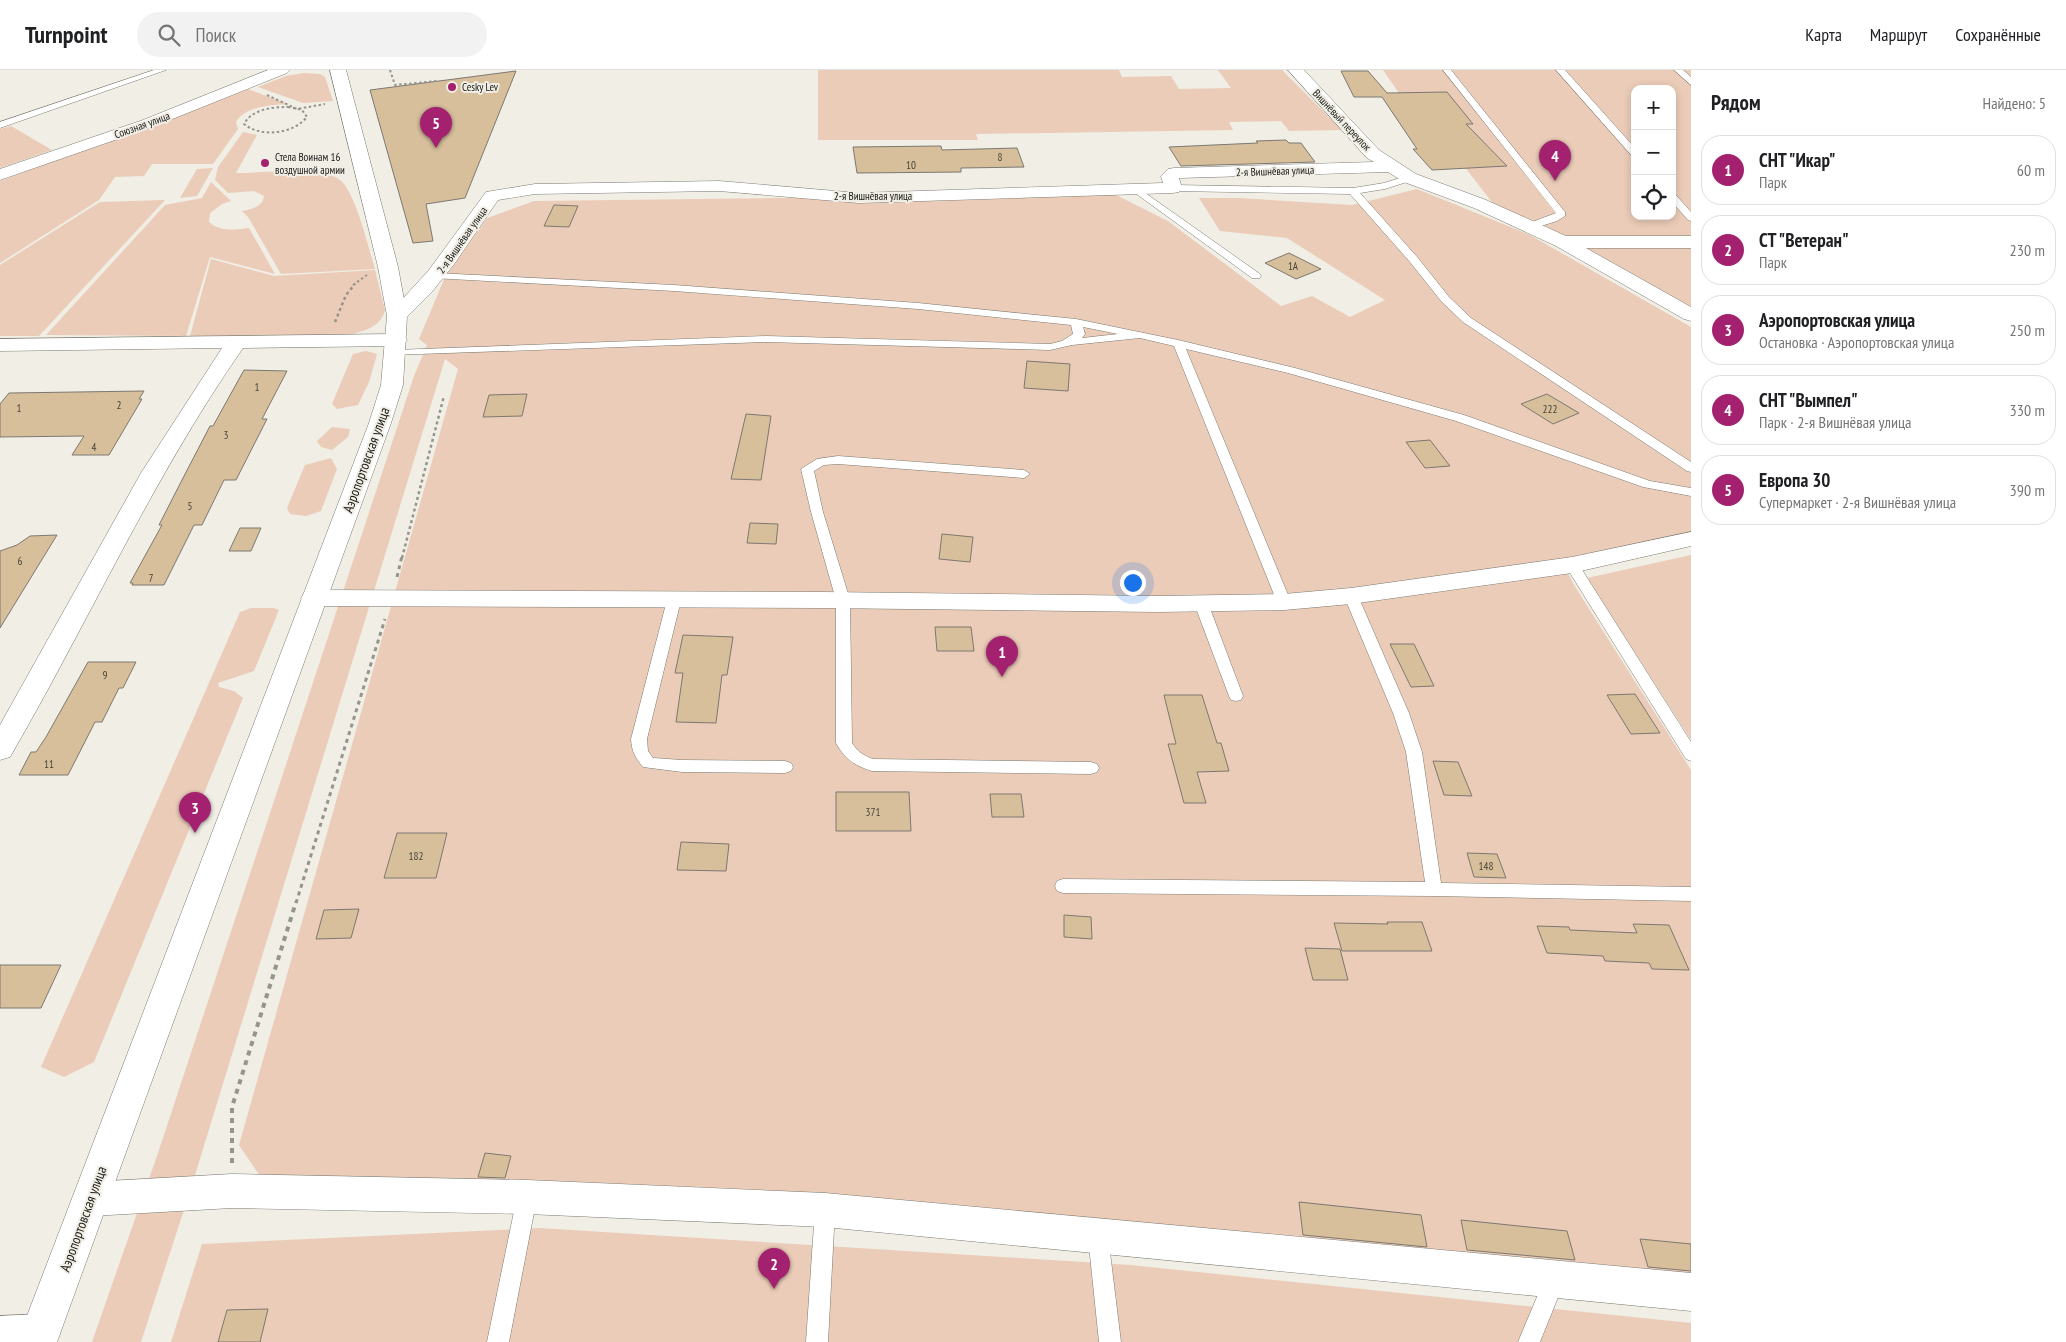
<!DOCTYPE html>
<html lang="ru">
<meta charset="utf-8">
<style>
:root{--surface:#fff;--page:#f2f2f2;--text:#202124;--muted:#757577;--line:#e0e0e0;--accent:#a4216f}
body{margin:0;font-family:"PT Sans Narrow",sans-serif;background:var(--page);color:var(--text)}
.controls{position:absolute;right:15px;top:15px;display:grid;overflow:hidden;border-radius:10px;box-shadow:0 2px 8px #0003}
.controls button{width:45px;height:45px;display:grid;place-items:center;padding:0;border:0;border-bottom:1px solid var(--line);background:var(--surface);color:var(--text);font:25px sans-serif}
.you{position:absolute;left:1132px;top:512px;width:18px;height:18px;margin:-12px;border:4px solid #fff;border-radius:50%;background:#1a73e8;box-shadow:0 0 0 8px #1a73e833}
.badge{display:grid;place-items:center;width:32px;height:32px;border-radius:50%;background:var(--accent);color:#fff;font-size:16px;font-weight:700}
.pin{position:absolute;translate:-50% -41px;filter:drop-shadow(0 1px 2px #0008)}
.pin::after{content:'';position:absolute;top:26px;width:18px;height:15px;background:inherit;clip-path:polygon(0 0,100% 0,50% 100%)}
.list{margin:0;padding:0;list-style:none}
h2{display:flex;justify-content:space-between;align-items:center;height:65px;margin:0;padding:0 20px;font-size:21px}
h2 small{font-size:16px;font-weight:400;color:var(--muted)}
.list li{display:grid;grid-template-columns:32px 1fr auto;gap:15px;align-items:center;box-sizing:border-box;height:70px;margin:0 10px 10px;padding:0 10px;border:1px solid var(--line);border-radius:20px}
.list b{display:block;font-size:19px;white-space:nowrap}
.list p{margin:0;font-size:16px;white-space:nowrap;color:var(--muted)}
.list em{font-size:16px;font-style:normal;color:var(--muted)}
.icon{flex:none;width:28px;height:28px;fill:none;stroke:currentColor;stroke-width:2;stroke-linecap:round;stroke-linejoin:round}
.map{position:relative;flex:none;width:1691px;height:1272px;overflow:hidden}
header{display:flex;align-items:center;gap:30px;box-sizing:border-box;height:70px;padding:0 25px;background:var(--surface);border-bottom:1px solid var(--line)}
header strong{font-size:24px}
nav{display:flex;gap:28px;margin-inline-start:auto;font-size:18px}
.search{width:350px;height:45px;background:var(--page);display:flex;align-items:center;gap:12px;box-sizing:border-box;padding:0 18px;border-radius:28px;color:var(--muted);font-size:19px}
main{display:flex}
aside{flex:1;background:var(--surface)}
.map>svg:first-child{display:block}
.green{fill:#ebccb8;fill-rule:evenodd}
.building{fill:#d7bf9c;stroke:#7d7870}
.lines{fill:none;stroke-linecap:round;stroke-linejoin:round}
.service-casing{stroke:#7b7a71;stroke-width:1}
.minor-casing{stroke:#7b7a71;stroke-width:1}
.tertiary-casing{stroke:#7b7a71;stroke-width:1}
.primary-casing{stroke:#7b7a71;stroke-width:1}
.path-far3{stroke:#95948d;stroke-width:2;stroke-dasharray:2.5 2.5;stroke-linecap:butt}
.path-far2{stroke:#95948d;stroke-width:2.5;stroke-dasharray:3 3;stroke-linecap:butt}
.path-far1{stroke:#95948d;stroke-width:3;stroke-dasharray:4 4;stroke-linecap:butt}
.path{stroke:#95948d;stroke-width:4;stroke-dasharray:5 5;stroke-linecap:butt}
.service{fill:#fff;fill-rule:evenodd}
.minor{fill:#fff;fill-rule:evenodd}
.tertiary{fill:#fff;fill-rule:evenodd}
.primary{fill:#fff;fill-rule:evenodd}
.poi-dot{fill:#a4216f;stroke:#f0eee5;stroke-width:2}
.labels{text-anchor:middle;stroke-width:4;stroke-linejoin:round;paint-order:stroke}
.far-poi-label{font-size:11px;fill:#191815;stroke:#f0eee5;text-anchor:start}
.far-street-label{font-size:11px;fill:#191815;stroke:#f0eee5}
.number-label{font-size:11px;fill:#484237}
.street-label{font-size:14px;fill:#191815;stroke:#f0eee5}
</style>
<header>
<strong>Turnpoint</strong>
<div class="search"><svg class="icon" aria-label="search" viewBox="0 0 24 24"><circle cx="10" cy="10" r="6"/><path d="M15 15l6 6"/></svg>Поиск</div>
<nav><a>Карта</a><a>Маршрут</a><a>Сохранённые</a></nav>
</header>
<main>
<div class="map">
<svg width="1691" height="1272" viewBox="0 0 1691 1272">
<rect width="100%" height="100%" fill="#f0eee5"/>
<g class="green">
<polygon points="818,0 1119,0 1122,7 1171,6 1179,19 1231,18 1218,0 1282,0 1342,60 1289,61 1281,51 1229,52 1233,60 976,64 978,70 818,70"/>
<path d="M1383,0H1691V240L1495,136L1457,87H1443ZM1635,19H1672V146H1635Z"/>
<polygon points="304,3 320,4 325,7 333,31 303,33 258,17 286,6"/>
<path d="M248,19L288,34C272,35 245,36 236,52L238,59L213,94H152L144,106L115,107L99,130L0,193V111Z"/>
<polygon points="11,56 52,80 0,98 0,59"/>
<path d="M243,62L257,65L236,103C259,103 323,97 340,110C355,121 369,179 375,199L281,204L248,147L242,141C251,139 263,137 264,126L254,121L228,123L215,110L218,97Z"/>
<polygon points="213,98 197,126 180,128 197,99"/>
<path d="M211,112L231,131L222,134L210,143L209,152C220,162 235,160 249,158L275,204L210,187L186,266L46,265L165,135L202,128Z"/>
<polygon points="1417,119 1530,165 1691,257 1691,465 1563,493 1574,515 1691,700 1691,1217 264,1112 239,1075 458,299 445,289 192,1115 141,1272 92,1272 159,1080 414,306 427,275 419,269 445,207 487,148 534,131 1114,124 1168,151 1281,236 1312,226 1350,247 1385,230 1287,168 1220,161 1199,128 1239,128 1352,135"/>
<polygon points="165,130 39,266 0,266 0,195 100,132"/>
<path d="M211,189L274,206L375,200L385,240C381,259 359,262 343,266H190Z"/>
<polygon points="366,281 377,284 369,312 358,335 337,339 332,334 353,284"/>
<polygon points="332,357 350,359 348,367 332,380 321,377 317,371"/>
<polygon points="331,388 337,399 321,441 306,446 290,444 287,438 305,395"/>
<polygon points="1691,485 1691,670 1587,508"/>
<polygon points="251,538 274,538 279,540 254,601 218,613 219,617 234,621 243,628 94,992 64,1007 41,997 240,542"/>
<polygon points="539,1158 1130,1195 1691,1253 1691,1272 171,1272 202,1174"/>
</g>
<g class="building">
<polygon points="516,1 465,128 426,134 433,171 413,173 370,20"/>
<polygon points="1341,1 1368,1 1387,23 1447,22 1473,54 1466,54 1507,96 1432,100 1413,79 1417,79 1382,27 1354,27"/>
<polygon points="1286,70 1289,73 1301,73 1315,92 1181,96 1169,77 1258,73 1256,71"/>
<polygon points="941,76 942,80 1017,78 1024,97 961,98 961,102 857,103 853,77"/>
<polygon points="554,135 578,136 569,157 544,156"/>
<polygon points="1289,183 1321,199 1296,209 1265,193"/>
<polygon points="1027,291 1070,294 1068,321 1024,318"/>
<polygon points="244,300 287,301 262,349 267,349 236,410 224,410 202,455 194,455 164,515 132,515 133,513 130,513 162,455 159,455 182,410 210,356 213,356"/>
<polygon points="144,321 139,329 142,329 109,385 72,385 84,366 0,367 0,334 9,323"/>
<polygon points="527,324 522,346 483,347 489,325"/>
<polygon points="1547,324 1579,343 1553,354 1521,334"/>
<polygon points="746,344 771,346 761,410 731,409"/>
<polygon points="1430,370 1450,396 1425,398 1406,372"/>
<polygon points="750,453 778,454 776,474 747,473"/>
<polygon points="240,458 261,458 251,481 229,481"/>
<polygon points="942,464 973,467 970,492 939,489"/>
<polygon points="57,465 0,558 0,481 17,475 30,466"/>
<polygon points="935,557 971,557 974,581 937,581"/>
<polygon points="683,565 733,567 727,605 722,605 716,653 676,652 683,603 675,603"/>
<polygon points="1390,574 1414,574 1434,616 1411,617"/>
<polygon points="88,592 136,592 123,618 119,618 102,652 95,652 68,705 19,705 31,682 36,682 46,667"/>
<polygon points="1635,624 1660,663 1631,664 1607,625"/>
<polygon points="1164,625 1202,625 1217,673 1221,673 1229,701 1197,702 1206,733 1184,733 1168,674 1176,674"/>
<polygon points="1433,691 1458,692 1472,726 1444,725"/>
<polygon points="836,722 909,722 911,761 836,761"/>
<polygon points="990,724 1021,724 1024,747 992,747"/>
<polygon points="397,763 447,763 436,808 384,808"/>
<polygon points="681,772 729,774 726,801 677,800"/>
<polygon points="1467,783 1497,784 1506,808 1474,807"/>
<polygon points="359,839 351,868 316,869 324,840"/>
<polygon points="1064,845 1091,847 1092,869 1064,867"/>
<polygon points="1387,852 1422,852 1432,881 1342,881 1334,853 1388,854"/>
<polygon points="1633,854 1669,855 1689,900 1652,899 1649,893 1605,891 1603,886 1547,883 1537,856 1569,857 1570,860 1637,863"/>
<polygon points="1305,878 1340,879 1348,910 1313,910"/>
<polygon points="0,895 61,895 41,938 0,938"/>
<polygon points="485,1083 511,1086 505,1108 478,1107"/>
<polygon points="1299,1132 1421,1145 1427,1177 1303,1165"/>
<polygon points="1461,1150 1567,1161 1575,1190 1467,1180"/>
<polygon points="1640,1169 1691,1174 1691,1201 1648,1197"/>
<polygon points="268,1239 260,1272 218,1272 227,1240"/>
</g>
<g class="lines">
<defs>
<g id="service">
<polygon points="154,0 166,0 0,58 0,52"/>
<polygon points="1443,0 1451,0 1565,142 1565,146 1557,151 1528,160 1524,159 1524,155 1556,143"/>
<polygon points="1556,0 1565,0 1635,78 1635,87 1632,86"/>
<polygon points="1674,0 1683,0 1691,7 1691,15"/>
<polygon points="1410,105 1413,106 1413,110 1385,119 1360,123 1418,188 1449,227 1471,248 1691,392 1691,402 1687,401 1463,252 1441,231 1410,192 1350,124 1173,121 1168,118 1173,115 1353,118 1384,113"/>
<polygon points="1134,115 1260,204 1261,206 1260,208 1252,208 1131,120 1131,116"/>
<polygon points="1672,123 1675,124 1691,142 1691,151 1688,150 1672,132"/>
<path d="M436,203L674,215L918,233L1076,249L1178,270L1295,298L1464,345L1650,411L1691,418V426L1643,417L1456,351L1288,303L1186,279L1291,532L1289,535H1279L1277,532L1174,276L1140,268L1072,275L1050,280L766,272L391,285L389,283L391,281L395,280L766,266L1050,274L1062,271L1073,264L1071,255L918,239L674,221L432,208L431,206L432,204ZM1083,257L1118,264L1082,268L1085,264Z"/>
<path d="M838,386L1024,400L1030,404L1024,408L838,394L824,395L814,401L823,442L850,530L852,673C857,681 864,686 873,689L1091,692L1097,694L1099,698L1097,702L1091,704L872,701C855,696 845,689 836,673V530L811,442L801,399L817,389Z"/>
<polygon points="1572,491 1579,495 1691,672 1691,691 1686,689 1565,495"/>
<polygon points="1351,522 1356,523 1358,526 1409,643 1422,682 1441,813 1691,817 1691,831 1434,826 1063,823 1057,821 1055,816 1057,811 1063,809 1425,812 1406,682 1393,643 1344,526 1346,523"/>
<path d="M674,526L679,527L681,530L647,669L648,681L653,688L682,690L785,691L791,693L793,697L791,701L785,703L682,702L643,697C635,687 632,682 631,669L667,530L669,527Z"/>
<polygon points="1201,529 1206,530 1208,533 1243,626 1241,630 1236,631 1231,630 1229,626 1194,533 1196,530"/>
<polygon points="527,1118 534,1120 537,1127 509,1272 487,1272 517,1127 520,1120"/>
<polygon points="825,1130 832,1133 835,1140 828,1272 806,1272 815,1140 818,1133"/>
<polygon points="1098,1156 1105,1159 1108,1166 1121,1272 1099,1272 1088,1166 1091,1159"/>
<polygon points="1554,1200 1561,1203 1565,1210 1540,1272 1518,1272 1547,1203"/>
</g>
<g id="minor">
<polygon points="1288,0 1304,0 1379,80 1416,104 1486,130 1566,166 1691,166 1691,178 1586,178 1691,237 1691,251 1684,249 1556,176 1474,138 1404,112 1388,102 1179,108 1182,118 1179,122 1173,123 859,133 719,121 535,124 498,130 455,193 431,223 404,250 397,252 390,250 387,246 429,200 486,122 535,114 719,111 859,123 1163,113 1161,106 1168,99 1174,98 1374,92 1367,88"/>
<path d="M397,264L404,266L407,270L404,274L397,276L243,278C153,407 89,551 10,687L0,690V655L141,403L222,278L0,281V269Z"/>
<polygon points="1691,462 1691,476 1572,503 1351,534 1284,540 1158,542 822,538 314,536 305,534 301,528 305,522 314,520 822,522 1158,526 1284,524 1351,518 1572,487"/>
<polygon points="232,1104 527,1110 825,1123 1691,1203 1691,1241 825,1157 527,1144 232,1138 91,1146 78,1141 73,1129 78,1117 91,1112"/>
<polygon points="40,1244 54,1250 60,1264 56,1272 0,1272 0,1246"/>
</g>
<polygon id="tertiary" points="330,0 346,0 398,197 407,246 403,315 391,353 57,1272 17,1272 369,353 381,315 387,246 378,197"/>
<polygon id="primary" points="268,0 290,0 287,3 155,56 0,110 0,99 143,50"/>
</defs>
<use href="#service" class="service-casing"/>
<use href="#minor" class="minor-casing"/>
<use href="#tertiary" class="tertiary-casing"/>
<use href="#primary" class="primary-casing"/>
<g class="path-far3">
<polyline points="390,0 395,15 437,11"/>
<polyline points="267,25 297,39 325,34"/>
<path d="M288,37L302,40L307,47C293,64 261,68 244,54C252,39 273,37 288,37Z"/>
<polyline points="353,215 367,205"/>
</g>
<g class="path-far2">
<polyline points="335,252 346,225 355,214"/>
<polyline points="402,488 444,326"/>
</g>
<g class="path-far1">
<polyline points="397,507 402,486"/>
<polyline points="296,833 385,549"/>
</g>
<polyline class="path" points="232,1093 232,1037 296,832"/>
<use href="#service" class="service"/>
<use href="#minor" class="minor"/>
<use href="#tertiary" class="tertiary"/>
<use href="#primary" class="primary"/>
</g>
<g class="poi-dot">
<circle cx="452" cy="17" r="5"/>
<circle cx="265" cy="93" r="5"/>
</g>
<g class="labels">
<g class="far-poi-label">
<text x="462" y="21">Cesky Lev</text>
<text x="275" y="91">Стела Воинам 16<tspan x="275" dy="13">воздушной армии</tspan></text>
</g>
<g class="far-street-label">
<text transform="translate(1342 50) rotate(47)" y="4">Вишнёвый переулок</text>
<text transform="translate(142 55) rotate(-20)" y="4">Союзная улица</text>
<text transform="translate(1275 101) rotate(-2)" y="4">2-я Вишнёвая улица</text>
<text x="873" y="130">2-я Вишнёвая улица</text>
<text transform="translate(462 170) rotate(-55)" y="4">2-я Вишнёвая улица</text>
</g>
<g class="number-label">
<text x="1000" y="91">8</text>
<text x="911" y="99">10</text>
<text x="1293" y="200">1А</text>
<text x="257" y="321">1</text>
<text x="119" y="339">2</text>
<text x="19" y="342">1</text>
<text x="1550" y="343">222</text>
<text x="226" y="369">3</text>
<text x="94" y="381">4</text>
<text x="190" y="440">5</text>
<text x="20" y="495">6</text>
<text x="151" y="512">7</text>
<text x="105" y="609">9</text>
<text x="49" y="698">11</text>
<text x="873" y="746">371</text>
<text x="416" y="790">182</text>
<text x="1486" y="800">148</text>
</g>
<g class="street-label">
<text transform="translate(366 390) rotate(-70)" y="5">Аэропортовская улица</text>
<text transform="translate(83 1149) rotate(-70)" y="5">Аэропортовская улица</text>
</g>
</g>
</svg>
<div class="controls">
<button>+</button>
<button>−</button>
<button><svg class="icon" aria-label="locate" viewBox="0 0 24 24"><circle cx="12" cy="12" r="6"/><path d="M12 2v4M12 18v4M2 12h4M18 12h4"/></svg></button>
</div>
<div class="you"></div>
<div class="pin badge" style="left:1002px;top:607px">1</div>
<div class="pin badge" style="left:774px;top:1219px">2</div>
<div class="pin badge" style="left:195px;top:763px">3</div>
<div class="pin badge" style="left:1555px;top:111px">4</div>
<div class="pin badge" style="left:436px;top:78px">5</div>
</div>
<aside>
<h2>Рядом<small>Найдено: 5</small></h2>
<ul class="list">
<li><span class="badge">1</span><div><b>СНТ &quot;Икар&quot;</b><p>Парк</p></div><em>60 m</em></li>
<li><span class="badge">2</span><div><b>СТ &quot;Ветеран&quot;</b><p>Парк</p></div><em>230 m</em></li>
<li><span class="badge">3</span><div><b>Аэропортовская улица</b><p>Остановка · Аэропортовская улица</p></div><em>250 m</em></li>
<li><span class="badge">4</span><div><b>СНТ &quot;Вымпел&quot;</b><p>Парк · 2-я Вишнёвая улица</p></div><em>330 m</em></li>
<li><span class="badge">5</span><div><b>Европа 30</b><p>Супермаркет · 2-я Вишнёвая улица</p></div><em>390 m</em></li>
</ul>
</aside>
</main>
